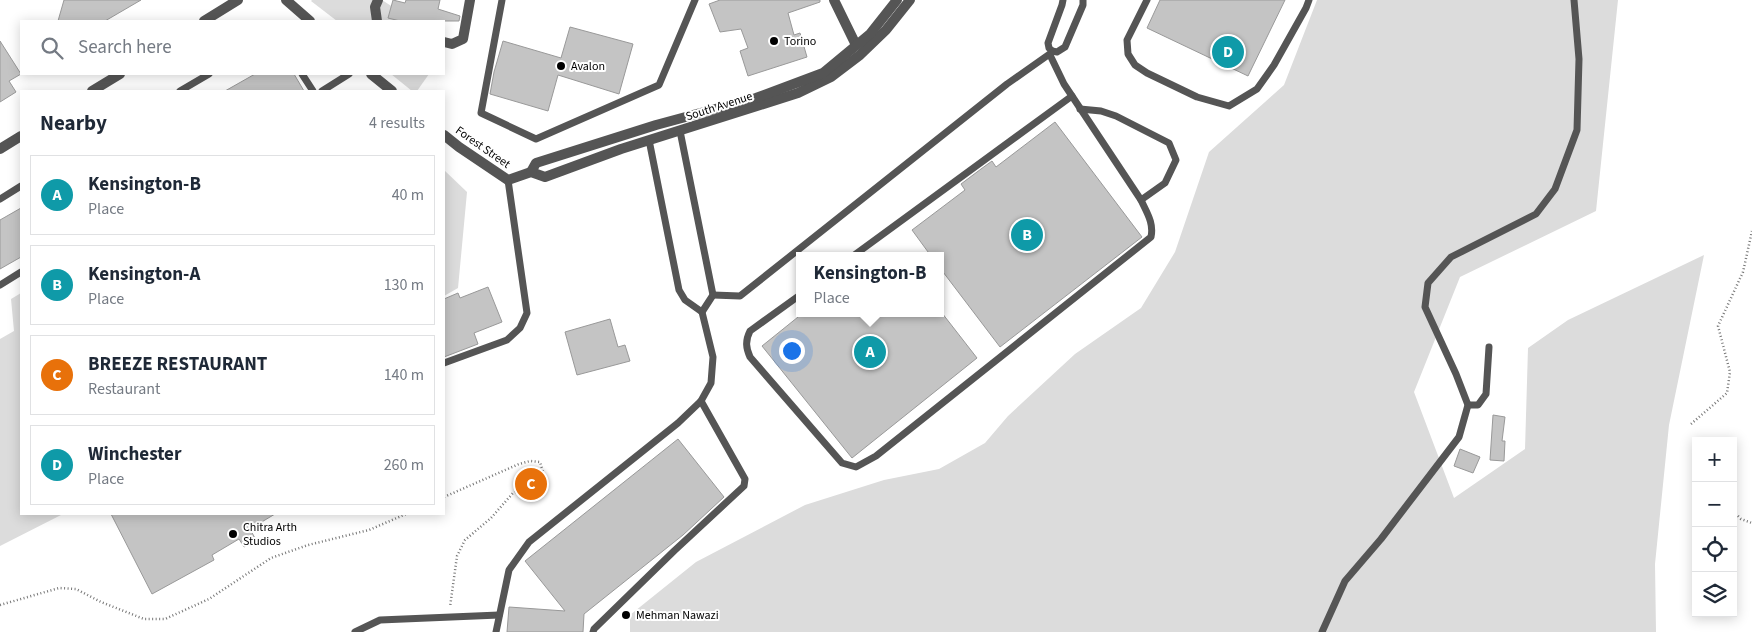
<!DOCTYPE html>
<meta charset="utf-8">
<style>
:root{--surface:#fff;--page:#f6f6f7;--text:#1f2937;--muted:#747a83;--line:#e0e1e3;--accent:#ea580c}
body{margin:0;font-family:"Source Sans 3",sans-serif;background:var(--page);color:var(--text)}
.controls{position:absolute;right:15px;bottom:15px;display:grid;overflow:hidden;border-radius:0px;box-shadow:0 2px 12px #0003}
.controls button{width:45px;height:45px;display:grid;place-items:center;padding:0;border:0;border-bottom:1px solid var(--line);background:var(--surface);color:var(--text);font:25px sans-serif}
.you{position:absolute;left:791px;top:350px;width:18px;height:18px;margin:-12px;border:4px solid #fff;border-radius:50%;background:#1a73e8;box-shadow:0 0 0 8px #1a73e833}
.badge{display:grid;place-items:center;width:32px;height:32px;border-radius:50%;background:var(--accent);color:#fff;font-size:16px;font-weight:700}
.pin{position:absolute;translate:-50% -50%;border:2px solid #fff;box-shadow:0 1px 5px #0006}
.popup{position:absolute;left:796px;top:252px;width:148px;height:65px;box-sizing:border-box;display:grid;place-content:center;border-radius:0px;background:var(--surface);filter:drop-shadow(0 1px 4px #0005);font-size:16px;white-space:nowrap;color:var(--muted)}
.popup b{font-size:19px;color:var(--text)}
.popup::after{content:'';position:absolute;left:50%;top:100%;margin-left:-10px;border:10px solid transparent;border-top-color:var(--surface)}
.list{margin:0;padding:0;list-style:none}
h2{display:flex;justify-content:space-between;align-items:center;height:65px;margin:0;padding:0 20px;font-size:21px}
h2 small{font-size:16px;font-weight:400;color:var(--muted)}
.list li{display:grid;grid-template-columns:32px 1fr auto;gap:15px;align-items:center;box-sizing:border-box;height:80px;margin:0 10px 10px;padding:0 10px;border:1px solid var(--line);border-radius:0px}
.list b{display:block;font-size:19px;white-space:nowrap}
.list p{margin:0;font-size:16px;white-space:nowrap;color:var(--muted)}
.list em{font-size:16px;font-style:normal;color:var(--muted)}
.icon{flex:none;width:28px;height:28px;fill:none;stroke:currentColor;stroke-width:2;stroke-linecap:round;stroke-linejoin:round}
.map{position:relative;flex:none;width:1752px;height:632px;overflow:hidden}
.search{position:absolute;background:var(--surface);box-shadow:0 2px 12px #0003;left:20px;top:20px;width:425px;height:55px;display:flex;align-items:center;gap:12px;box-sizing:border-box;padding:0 18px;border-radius:0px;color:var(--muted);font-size:19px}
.panel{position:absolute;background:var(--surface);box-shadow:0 2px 12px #0003;left:20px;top:90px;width:425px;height:425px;border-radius:0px}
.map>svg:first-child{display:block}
.green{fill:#dcdcdc}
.building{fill:#c4c4c4;stroke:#999}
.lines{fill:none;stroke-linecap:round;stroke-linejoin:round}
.path{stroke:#777;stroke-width:2.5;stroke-dasharray:1 2.5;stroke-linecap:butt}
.service{stroke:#555;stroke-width:7}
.minor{stroke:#555;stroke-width:10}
.tertiary{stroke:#555;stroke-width:10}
.poi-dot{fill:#000;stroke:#fff;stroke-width:2}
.labels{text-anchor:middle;stroke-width:4;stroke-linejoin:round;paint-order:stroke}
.poi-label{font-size:12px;fill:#000;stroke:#fff;text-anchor:start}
.street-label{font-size:12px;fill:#000;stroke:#fff}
</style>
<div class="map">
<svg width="1752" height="632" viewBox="0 0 1752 632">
<rect width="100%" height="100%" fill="#fff"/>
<g class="green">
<polygon points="312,0 382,0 402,13 425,21 337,21 311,1"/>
<polygon points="1317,0 1618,0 1596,211 1460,277 1414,392 1454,498 1525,449 1528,348 1568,320 1704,255 1669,425 1655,564 1656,632 630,632 630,615 696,562 805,505 884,480 939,469 985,443 1008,416 1075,354 1141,308 1175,252 1209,152 1284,85"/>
<polygon points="391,74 429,74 417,91 412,91"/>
<polygon points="444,170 467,192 458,288 444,296"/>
<polygon points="21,293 21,514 63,514 0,546 0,339 14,331 11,299"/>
</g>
<g class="building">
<polygon points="64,0 141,0 105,21 58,21"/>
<polygon points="393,0 405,3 406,0 440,0 438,9 460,16 459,21 400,21 388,18"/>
<polygon points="720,0 820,0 820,2 788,13 794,35 800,33 807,57 748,76 740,51 748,48 741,29 720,32 709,4"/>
<polygon points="1160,0 1285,0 1248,76 1147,28"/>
<polygon points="570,27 633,44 619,94 558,75 548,111 490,94 494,72 503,41 561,58"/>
<polygon points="0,41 21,74 9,81 16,92 0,102"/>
<polygon points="255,74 294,74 304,91 225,91"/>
<polygon points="1055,122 1142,237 1000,347 940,268 940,256 931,256 912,230 965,190 961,184 981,169 992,161 996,167"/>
<polygon points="21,208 21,257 0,269 0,220"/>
<polygon points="488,287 502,322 474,333 478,344 444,357 444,299 458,293 460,298"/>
<polygon points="803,313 942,313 977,358 852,458 762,346"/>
<polygon points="610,319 618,347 625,345 630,361 577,375 565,332"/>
<polygon points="1493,415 1505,417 1502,441 1505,441 1504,461 1490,460"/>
<polygon points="678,439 724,497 683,535 584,614 583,632 507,632 509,607 565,611 525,561"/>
<polygon points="1460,449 1480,457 1473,473 1454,466"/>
<polygon points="111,514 275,514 250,529 256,540 244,547 239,539 212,555 214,560 152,594"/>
</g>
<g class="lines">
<g class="path">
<polyline points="1691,424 1727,393 1730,372 1718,326 1743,272 1752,231"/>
<polyline points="444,497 519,464 530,461 540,462 543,472 540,482 513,493 491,518 465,540 457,556 450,607"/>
<polyline points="1733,511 1741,519 1752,523"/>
<polyline points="0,605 59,588 76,589 101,602 144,619 165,619 209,599 271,558 308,545 369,530 406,514"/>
</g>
<g class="service">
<polyline points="502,0 481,113 536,139 659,85 695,0"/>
<polyline points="1147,0 1127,40 1128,54 1135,65 1147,73 1197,97 1229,106 1257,89 1274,65 1306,8 1309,0"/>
<polyline points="1052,51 1057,52 1065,47 1083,5 1083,0"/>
<polyline points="1052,51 1049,48 1048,43 1062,5 1063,0"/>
<polyline points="302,74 313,91"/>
<polyline points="180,91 209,74"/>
<polyline points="322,91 349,74"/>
<polyline points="1080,109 1101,111 1116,116 1169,143 1176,160 1165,183 1141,200"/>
<polyline points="680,131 713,295 702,312"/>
<polyline points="0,199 21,186"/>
<polyline points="853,256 1072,96"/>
<polyline points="0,285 21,272"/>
<polyline points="713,295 740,296 1007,84 1051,53"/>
<path d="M800,295L750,331C745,341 746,348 750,357L842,463L856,467L876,456L1151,237C1154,223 1147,213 1141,200L1064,84L1050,55"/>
<polyline points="444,363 507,340 520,328 527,313 508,180"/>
<polyline points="1468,405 1478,405 1486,394 1489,347"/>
<polyline points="355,632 380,620 499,615"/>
<polyline points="496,632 509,570 529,542 678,423 701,401 711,383 713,357 702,312 685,300 679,290 649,140"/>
<polyline points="593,632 594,629 674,551 744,486 745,479 701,401"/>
<polyline points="1322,632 1345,581 1381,539 1459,437 1468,405 1456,374 1425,307 1428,283 1451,257 1536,214 1555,189 1577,130 1579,59 1574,0"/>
</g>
<g class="minor">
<polyline points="834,0 856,45"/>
<polyline points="377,21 375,7 378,0"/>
<polyline points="444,42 452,44 463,39 470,0"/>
</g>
<g class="tertiary">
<polyline points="286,0 310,21"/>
<polyline points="204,21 238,0"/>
<polyline points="371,74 392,91"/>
<polyline points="92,91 120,74"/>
<polyline points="444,135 459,147 508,180 531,172 545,177 621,149 798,93 831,77 860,55 886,30 910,0"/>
<polyline points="0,149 21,136"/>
<polyline points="531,172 536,163 656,125 756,98 823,73 870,34 897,0"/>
</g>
</g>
<g class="poi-dot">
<circle cx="774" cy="41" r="5"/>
<circle cx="561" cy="66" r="5"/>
<circle cx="233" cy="534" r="5"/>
<circle cx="626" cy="615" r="5"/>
</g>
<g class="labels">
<g class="poi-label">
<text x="784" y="45">Torino</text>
<text x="571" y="70">Avalon</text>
<text x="243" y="531">Chitra Arth<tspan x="243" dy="14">Studios</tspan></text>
<text x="636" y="619">Mehman Nawazi</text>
</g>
<g class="street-label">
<text transform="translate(719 106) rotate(-18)" y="4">South Avenue</text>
<text transform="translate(483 147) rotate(35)" y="4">Forest Street</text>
</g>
</g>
</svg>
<div class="controls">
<button>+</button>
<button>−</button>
<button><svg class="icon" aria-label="locate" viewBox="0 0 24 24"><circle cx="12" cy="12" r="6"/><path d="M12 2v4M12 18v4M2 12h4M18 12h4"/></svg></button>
<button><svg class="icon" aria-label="layers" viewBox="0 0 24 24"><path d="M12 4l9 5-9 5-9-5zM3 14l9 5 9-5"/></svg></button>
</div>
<div class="you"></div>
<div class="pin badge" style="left:870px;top:352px;background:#0f9aa8">A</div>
<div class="popup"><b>Kensington-B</b>Place</div>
<div class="pin badge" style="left:1027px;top:235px;background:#0f9aa8">B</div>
<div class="pin badge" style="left:531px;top:484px;background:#e8710a">C</div>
<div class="pin badge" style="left:1228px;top:52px;background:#0f9aa8">D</div>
<div class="search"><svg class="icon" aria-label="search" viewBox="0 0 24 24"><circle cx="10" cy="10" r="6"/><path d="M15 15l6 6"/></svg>Search here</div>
<section class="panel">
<h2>Nearby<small>4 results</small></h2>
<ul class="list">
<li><span class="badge" style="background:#0f9aa8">A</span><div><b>Kensington-B</b><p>Place</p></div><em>40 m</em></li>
<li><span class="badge" style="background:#0f9aa8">B</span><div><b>Kensington-A</b><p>Place</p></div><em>130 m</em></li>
<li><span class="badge" style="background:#e8710a">C</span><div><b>BREEZE RESTAURANT</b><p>Restaurant</p></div><em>140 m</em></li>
<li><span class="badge" style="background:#0f9aa8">D</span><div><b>Winchester</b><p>Place</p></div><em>260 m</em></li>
</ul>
</section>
</div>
